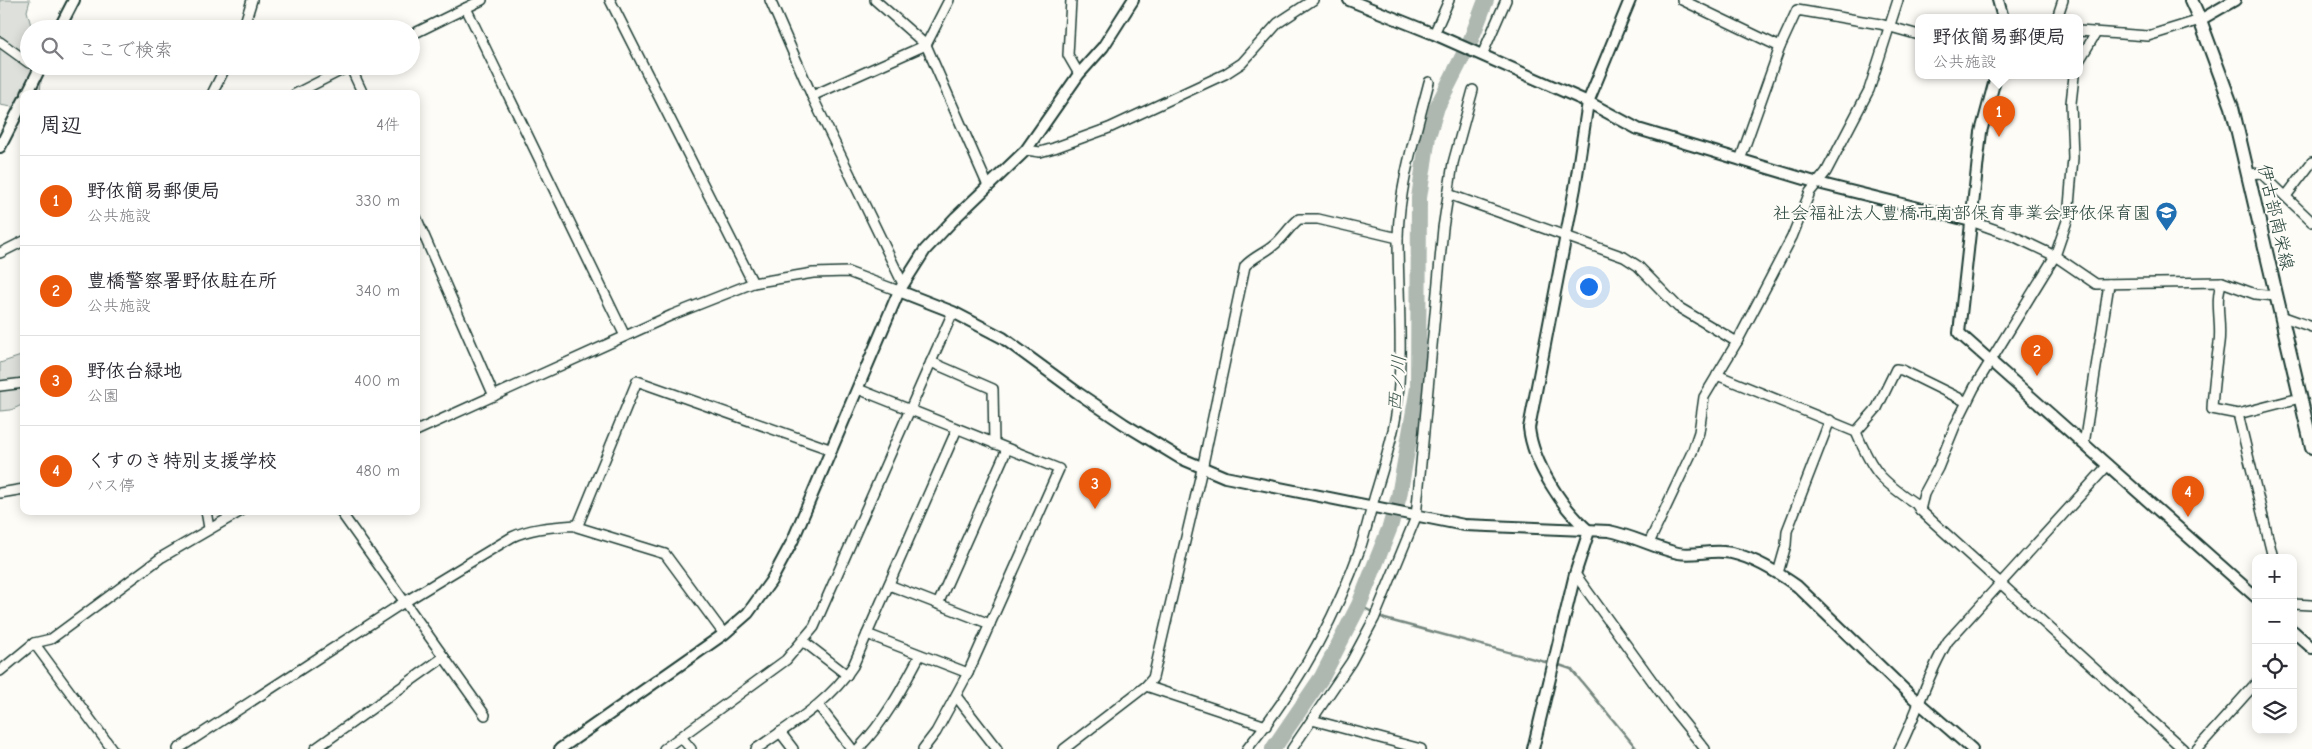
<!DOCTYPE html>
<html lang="ja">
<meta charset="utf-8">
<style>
:root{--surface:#fff;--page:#f7f7f7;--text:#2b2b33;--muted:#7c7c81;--line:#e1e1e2;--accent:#ea580c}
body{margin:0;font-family:"Comic Neue","Klee One",sans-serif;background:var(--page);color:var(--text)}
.controls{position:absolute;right:15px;bottom:15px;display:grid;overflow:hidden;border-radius:10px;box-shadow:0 2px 12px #0003}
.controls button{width:45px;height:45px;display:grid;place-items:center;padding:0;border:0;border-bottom:1px solid var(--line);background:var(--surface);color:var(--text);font:25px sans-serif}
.you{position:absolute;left:1588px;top:286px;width:18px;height:18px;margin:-12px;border:4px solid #fff;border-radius:50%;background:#1a73e8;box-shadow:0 0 0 8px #1a73e833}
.badge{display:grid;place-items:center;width:32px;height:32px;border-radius:50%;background:var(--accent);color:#fff;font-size:16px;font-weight:700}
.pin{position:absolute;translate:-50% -41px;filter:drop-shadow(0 1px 2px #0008)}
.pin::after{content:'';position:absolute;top:26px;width:18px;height:15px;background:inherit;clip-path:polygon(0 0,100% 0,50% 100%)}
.popup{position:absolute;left:1915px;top:14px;width:168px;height:65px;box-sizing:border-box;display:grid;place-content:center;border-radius:10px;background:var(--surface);filter:drop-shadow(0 1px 4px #0005);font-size:16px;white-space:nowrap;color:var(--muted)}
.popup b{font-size:19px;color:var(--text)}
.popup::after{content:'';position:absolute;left:50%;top:100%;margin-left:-10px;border:10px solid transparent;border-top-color:var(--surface)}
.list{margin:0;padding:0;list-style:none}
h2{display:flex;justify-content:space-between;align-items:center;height:65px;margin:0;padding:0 20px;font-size:21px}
h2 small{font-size:16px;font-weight:400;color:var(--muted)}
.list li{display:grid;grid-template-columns:32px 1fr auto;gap:15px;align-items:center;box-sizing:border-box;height:90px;padding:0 20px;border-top:1px solid var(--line)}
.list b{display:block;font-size:19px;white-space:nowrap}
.list p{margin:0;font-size:16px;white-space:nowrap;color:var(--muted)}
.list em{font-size:16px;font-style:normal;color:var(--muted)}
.icon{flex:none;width:28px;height:28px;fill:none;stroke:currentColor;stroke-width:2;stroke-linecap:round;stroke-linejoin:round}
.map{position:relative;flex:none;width:2312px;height:749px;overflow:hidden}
.search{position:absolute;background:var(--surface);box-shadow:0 2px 12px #0003;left:20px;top:20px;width:400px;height:55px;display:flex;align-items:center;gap:12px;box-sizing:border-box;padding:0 18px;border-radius:28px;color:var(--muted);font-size:19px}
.panel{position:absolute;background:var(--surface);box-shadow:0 2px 12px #0003;left:20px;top:90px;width:400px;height:425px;border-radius:10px}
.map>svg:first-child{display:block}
.green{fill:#dde0db;stroke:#7e8e88}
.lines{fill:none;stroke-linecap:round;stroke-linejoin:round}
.stream{stroke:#75877f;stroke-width:2.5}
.river{stroke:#aeb8b1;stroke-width:16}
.minor-casing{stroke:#1f3d34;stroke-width:12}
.tertiary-casing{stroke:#1f3d34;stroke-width:14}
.secondary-casing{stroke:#1f3d34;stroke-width:16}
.minor{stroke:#fdfcf7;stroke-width:9}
.tertiary{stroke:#fdfcf7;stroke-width:10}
.secondary{stroke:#fdfcf7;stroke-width:12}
.labels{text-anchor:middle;stroke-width:4;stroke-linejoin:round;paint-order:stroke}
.poi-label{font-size:18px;fill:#1f3d34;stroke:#fdfcf7;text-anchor:end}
.street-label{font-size:18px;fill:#1f3d34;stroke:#fdfcf7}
.water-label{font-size:19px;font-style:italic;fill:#435c53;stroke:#fdfcf7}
</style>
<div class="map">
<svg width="2312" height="749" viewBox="0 0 2312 749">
<rect width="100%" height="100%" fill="#fdfcf7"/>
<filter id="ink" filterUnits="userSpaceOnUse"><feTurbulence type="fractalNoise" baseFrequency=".02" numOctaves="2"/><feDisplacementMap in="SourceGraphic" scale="10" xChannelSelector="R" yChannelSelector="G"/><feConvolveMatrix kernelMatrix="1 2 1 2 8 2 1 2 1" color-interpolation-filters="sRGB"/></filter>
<g filter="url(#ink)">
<g class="green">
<polygon points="0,0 30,0 27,11 32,29 29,29 29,66 41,66 42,68 40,94 24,94 24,109 0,105"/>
<polygon points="24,355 24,404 11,410 0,411 0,363"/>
</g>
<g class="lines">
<g class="stream">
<polyline points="1359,605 1385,619 1549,663"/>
<polyline points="1559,665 1571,669 1637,749"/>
</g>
<polyline class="river" points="1273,749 1322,677 1359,605 1390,527 1399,496 1418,388 1419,198 1428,136 1437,107 1470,42 1486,0"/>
<defs>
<g id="minor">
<polyline points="610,0 753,283"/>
<polyline points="770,0 812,96 903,284"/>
<polyline points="875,0 926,45 988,186"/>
<polyline points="1071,0 1068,55 1079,74"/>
<polyline points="1682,0 1780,47"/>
<polyline points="466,8 625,336"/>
<polyline points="2057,18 2063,0"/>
<polyline points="243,29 252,0"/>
<polyline points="2079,31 2148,36 2200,20"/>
<polyline points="1434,34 1449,0"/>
<polyline points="411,35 482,0"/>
<polyline points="0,42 29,63"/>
<polyline points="1482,55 1506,0"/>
<polyline points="2079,61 2096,33"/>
<polyline points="350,66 363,94"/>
<polyline points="212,94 226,66"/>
<polyline points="295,94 350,66"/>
<polyline points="812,96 926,45 949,0"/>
<polyline points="1026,150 1040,152 1054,148 1109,128 1225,74 1242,63 1278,23 1313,0"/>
<polyline points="1740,160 1780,47 1797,10 1880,24 1919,35"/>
<polyline points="2249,174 2261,173 2312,222"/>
<polyline points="1448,194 1624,257 1638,266 1678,307 1737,342"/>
<polyline points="2286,196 2312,162"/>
<polyline points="416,217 494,396"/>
<polyline points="1971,221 2013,236 2055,256 2096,284 2222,282 2255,294 2276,296"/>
<polyline points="0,253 24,241"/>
<path d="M2222,282C2214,300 2222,323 2219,343C2216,365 2213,387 2212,409L2238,414L2300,398"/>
<polyline points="2281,316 2312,327"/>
<polyline points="931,362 993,389 994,444"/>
<path d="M1717,375L1856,432C1873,472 1880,480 1916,504L1920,510L2183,749"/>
<polyline points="0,386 24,383"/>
<polyline points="858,389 1059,469 968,673 936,732 923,749"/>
<polyline points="2238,414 2273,558"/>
<polyline points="416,431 672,315 753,283 813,273 848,272 899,291"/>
<polyline points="1856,432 1877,408 1896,369 1902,370 1967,402"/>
<polyline points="2084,444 2109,284"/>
<polyline points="0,493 24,489"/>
<polyline points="1920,510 1924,494 1938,468 1955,426 1974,388 2055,256 2068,218 2073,158 2071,103 2074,76"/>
<polyline points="206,511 209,528"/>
<polyline points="340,511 485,715"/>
<polyline points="578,525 637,381 832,450"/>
<polyline points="1649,543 1693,450 1699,432 1704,397 1737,342 1792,237 1810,192 1826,172 1869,90 1898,0"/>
<polyline points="1778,573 1786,545 1787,531 1830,420"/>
<polyline points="1575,574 1671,707 1705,749"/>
<polyline points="889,585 990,624"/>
<polyline points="938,604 1007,449"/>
<polyline points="2293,604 2312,605"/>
<polyline points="867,634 968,673"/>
<polyline points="803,641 847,675"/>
<polyline points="34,643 112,749"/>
<polyline points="0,671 34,643 51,639 162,557 241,511"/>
<polyline points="1146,686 1266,726"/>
<polyline points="956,696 997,749"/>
<polyline points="818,705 852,749"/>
<polyline points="1312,720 1421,749"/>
<polyline points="780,732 793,749"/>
<polyline points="681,737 691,749"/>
<path d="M178,749L398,606L512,537C533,527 555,527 578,525L577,527L665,554L724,634"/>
<polyline points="315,749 444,657"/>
<polyline points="664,749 786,660 814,627 953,312"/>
<path d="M756,749C790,725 830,702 853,666L957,429"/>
<path d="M858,749C885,721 902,689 920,655"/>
<path d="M1064,749L1146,686L1153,678L1202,469L1245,266C1253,257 1265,253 1274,245C1283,238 1289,227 1299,219H1318L1398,238"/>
<path d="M1247,749C1295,690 1334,622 1360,549C1366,531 1370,513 1375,495C1383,469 1392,441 1396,415C1404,356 1398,296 1398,237C1399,185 1416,133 1429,82"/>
<polyline points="1292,749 1351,662 1374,619 1416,517 1443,228 1453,163 1473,90"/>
<path d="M1899,749C1917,714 1927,675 1948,641L2108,465"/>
<polyline points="2197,749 2256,683"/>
</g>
<g id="tertiary">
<polyline points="1349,0 1434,34 1588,102 1638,129 1818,183 1971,221"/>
<polyline points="1998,0 2003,18"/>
<polyline points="2200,20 2235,0"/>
<polyline points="59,29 74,0"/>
<polyline points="1996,76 1981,132 1959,333 2256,597"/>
<polyline points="27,94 41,66"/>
<polyline points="0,147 24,100"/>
<path d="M899,291L953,312L1003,338L1078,393L1124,424L1180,458L1225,477L1464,525L1609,531C1634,536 1654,548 1678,553C1694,556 1709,550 1724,552C1749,554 1777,572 1797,586L1910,695L1972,749"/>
<path d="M1589,531C1562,508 1533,463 1529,428L1575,188L1588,102L1630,0"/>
<polyline points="2293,631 2312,648"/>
<polyline points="560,749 724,634 748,613 771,581 792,542 899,291 925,250 956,217 1026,150 1079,74 1103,47 1133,0"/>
<polyline points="1533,749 1575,574 1589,531"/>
</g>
<polyline id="secondary" points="2191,0 2200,20 2232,107 2312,447"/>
</defs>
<use href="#minor" class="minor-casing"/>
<use href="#tertiary" class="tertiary-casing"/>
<use href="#secondary" class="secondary-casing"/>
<use href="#minor" class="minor"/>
<use href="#tertiary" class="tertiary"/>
<use href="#secondary" class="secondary"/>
</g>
</g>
<defs>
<symbol id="school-pin" viewBox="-11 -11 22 30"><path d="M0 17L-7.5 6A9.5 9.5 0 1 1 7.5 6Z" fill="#1f6fb2" stroke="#fdfcf7"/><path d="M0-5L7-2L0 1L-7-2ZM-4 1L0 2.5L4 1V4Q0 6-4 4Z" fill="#fff"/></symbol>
</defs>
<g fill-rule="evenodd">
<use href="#school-pin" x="2154" y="200" width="25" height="34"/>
</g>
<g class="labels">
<g class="poi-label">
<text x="2151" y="219">社会福祉法人豊橋市南部保育事業会野依保育園</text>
</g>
<g class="street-label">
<text transform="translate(2276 217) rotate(77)" y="6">伊古部南栄線</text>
</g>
<g class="water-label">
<text transform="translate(1396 383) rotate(-85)" y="7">西ノ川</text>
</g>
</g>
</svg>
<div class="controls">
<button>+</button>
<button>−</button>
<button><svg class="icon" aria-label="locate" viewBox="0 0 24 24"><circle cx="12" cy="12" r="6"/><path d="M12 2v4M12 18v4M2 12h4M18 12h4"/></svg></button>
<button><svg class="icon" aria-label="layers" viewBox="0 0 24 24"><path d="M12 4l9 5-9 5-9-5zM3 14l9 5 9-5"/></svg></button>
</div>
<div class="you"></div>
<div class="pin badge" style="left:1999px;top:137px">1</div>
<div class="popup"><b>野依簡易郵便局</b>公共施設</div>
<div class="pin badge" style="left:2037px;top:376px">2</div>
<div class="pin badge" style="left:1095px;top:509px">3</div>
<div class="pin badge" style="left:2188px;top:517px">4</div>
<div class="search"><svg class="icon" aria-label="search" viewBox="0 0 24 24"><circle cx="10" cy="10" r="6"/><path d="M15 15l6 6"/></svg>ここで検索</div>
<section class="panel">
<h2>周辺<small>4件</small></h2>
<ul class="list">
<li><span class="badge">1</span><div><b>野依簡易郵便局</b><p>公共施設</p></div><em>330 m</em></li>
<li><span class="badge">2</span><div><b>豊橋警察署野依駐在所</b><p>公共施設</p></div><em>340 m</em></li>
<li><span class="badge">3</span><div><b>野依台緑地</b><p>公園</p></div><em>400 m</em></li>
<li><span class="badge">4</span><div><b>くすのき特別支援学校</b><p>バス停</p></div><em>480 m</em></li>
</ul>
</section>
</div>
